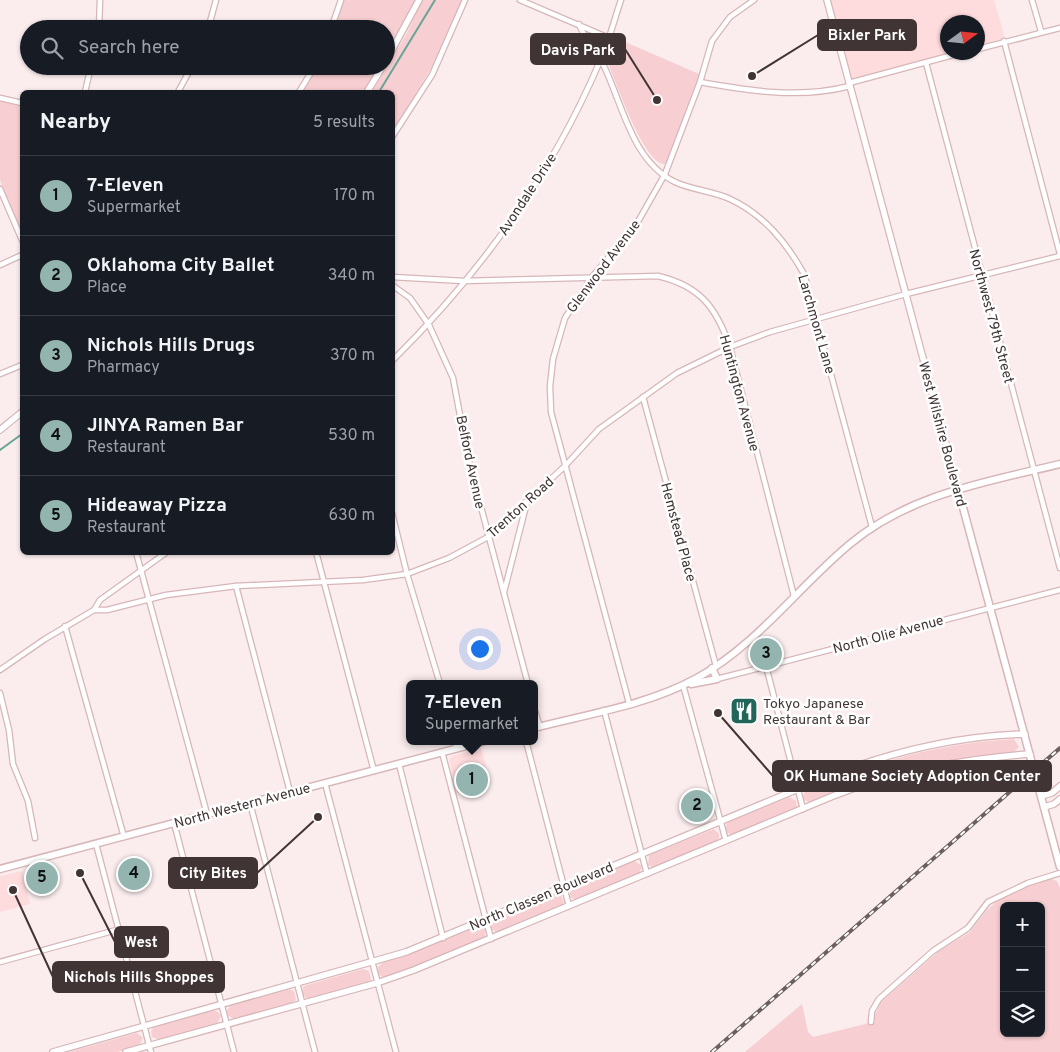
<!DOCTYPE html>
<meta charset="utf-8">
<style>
:root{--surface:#171b24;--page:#20242c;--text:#f1f3f6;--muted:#9ea1a6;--line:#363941;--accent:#93b4af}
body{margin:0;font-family:Overpass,sans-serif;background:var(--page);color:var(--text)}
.controls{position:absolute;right:15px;bottom:15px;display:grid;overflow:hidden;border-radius:8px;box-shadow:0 1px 4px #0004}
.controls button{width:45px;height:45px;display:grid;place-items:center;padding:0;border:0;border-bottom:1px solid var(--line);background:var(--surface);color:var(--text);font:25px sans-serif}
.compass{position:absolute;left:940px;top:15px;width:45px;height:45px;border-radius:50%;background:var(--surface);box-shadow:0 1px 4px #0004;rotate:75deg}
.you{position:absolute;left:479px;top:648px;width:18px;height:18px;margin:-12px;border:4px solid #fff;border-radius:50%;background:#1a73e8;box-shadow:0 0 0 8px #1a73e833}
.badge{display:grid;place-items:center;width:32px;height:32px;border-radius:50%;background:var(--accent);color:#111;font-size:16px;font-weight:700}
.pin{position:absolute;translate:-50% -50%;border:2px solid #fff;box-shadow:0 1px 5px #0006}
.popup{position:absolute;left:406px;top:680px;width:132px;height:65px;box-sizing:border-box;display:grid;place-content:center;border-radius:8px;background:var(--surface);filter:drop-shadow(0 1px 4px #0005);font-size:16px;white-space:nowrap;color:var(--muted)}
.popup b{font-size:19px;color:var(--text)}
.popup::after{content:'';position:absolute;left:50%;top:100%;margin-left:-10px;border:10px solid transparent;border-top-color:var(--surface)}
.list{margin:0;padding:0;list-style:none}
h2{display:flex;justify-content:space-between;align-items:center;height:65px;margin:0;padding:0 20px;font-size:21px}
h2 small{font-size:16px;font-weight:400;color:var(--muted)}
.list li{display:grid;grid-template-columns:32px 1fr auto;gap:15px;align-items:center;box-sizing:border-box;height:80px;padding:0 20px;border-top:1px solid var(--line)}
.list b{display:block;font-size:19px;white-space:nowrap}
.list p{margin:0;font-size:16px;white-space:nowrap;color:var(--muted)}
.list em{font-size:16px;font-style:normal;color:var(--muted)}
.icon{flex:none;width:28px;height:28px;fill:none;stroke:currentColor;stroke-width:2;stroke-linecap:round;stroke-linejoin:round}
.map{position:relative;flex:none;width:1060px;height:1052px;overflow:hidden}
.search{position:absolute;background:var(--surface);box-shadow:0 1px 4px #0004;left:20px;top:20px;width:375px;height:55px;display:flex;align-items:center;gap:12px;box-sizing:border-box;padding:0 18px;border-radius:28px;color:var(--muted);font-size:19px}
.panel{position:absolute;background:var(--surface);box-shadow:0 1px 4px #0004;left:20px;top:90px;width:375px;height:465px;border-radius:8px}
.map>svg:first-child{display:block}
.built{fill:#fedbdd}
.green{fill:#f7ced1;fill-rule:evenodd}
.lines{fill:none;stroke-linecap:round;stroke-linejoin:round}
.stream{stroke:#68a597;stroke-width:2}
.minor-casing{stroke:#d7b6b8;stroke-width:7}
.tertiary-casing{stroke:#d7b6b8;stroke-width:8}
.secondary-casing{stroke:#d7b6b8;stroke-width:9}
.minor{stroke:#fff;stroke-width:4.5}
.tertiary{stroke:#fff;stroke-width:5.5}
.secondary{stroke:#fff;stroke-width:6}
.rail-casing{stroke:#6c5f5f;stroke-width:4}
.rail{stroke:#fefefe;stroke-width:2;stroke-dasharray:5.5;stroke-linecap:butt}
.labels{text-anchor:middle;stroke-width:5;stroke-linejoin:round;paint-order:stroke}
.street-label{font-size:14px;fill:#413434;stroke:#fefefe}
.poi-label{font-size:14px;fill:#413434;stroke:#fefefe;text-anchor:start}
.leader{fill:none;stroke:#413434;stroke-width:2}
.callout-dot{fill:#413434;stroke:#fefefe;stroke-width:2}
.callout{fill:#413434;stroke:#413434;stroke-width:2}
.callout-label{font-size:15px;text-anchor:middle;font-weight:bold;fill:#fff}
</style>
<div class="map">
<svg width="1060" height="1052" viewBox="0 0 1060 1052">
<rect width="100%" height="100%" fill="#fbedee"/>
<g class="built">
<polygon points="830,0 994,0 1005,38 978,46 978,22 948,22 948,52 951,53 853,79 850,77"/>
<polygon points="481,748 491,784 456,794 449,759 453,756"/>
<polygon points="22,871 30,904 0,912 0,876"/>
</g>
<g class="green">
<polygon points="344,0 415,0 386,55 386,29 334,29"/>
<polygon points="422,0 462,0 437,58 393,132 392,92 372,92 407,33"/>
<path d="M623,41L699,74L668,163C647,175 614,76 607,61V54L612,42Z"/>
<polygon points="318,66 380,66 363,92 303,92"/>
<polygon points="0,100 22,107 22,234 8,203 0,180"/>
<path d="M1014,739L1019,747L1014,752C942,758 877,775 811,803L802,799L805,791C876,761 937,744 1014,739Z"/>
<polygon points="789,797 796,801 797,807 794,809 733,835 725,832 727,822"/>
<polygon points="714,829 719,834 719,838 715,843 655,868 648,865 649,855"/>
<polygon points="634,861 642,866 639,875 576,900 570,897 569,889 572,886"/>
<path d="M1051,879L1057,881L1060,888V1052H745L802,1004L808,1032L813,1037L869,1023L874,1017L881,1002L939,951L970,932L986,911L999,899L1022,887ZM1004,906H1041V1033H1004Z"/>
<polygon points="554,894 560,894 564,902 561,907 497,933 491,928 494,919"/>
<polygon points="476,927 485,929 485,938 421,965 384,978 378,974 378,967 382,963"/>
<polygon points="363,969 369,971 371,980 367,983 310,998 306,998 302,993 303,987 307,985"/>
<polygon points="288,989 294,991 296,1000 292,1003 234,1019 227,1015 227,1010 231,1005"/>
<polygon points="213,1010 218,1012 221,1016 217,1024 159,1040 152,1037 151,1031 154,1027"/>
<polygon points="137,1033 143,1038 139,1046 117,1052 69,1052"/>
</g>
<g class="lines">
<g class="stream">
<polyline points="379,92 435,0"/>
<polyline points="0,450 22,434"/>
</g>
<defs>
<g id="minor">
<polyline points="520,0 609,38"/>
<polyline points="1032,0 1041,31"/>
<path d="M579,24C583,37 595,48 601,60C622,100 630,160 675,182C692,190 713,191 730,199C764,215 786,242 804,274L872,527"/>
<polyline points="99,29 100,0"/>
<polyline points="208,29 216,0"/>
<polyline points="331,29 341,0"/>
<polyline points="1004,41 1060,254"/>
<polyline points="978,49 1060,28"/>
<polyline points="926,63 1060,568"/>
<path d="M700,82C750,91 800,99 850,86"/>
<polyline points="849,83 964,52"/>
<polyline points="85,92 91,66"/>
<polyline points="178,92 192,66"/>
<polyline points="299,92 315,66"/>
<polyline points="0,98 22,103"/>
<polyline points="392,137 432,75 465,0"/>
<polyline points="0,189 22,240"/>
<polyline points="0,265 22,255"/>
<path d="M392,277L464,281L658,276C700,286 716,307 730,347L794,596"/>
<polyline points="392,285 410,298 429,325 453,378 468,458 528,684"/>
<path d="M392,361C479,275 552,174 600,61C609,42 614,20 621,0"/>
<polyline points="0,374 22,365"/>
<polyline points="643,397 716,666"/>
<polyline points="392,513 407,574 440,684"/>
<polyline points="136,552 207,814"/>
<polyline points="316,552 374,771"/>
<polyline points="236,586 290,792"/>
<polyline points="504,592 527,502"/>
<polyline points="94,610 107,610 166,595 236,586 363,580 407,574 449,558 488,537 565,466 599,429 677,373 730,347 770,332 906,294 1060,256"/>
<polyline points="65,626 124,837"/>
<polyline points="766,666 803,809"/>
<polyline points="0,670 45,639 94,610 100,600 167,552"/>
<polyline points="717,679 1060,590"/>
<polyline points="683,685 726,841"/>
<polyline points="0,693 9,730 13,764 28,801 35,838"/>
<polyline points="629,703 551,412 550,386 553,359 565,318 592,277 636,225 665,174 700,82 712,41 730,17 754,0"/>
<polyline points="534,708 540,727"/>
<polyline points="604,710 647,874"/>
<polyline points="455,741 457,749"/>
<polyline points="526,741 569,906"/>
<polyline points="442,752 491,939"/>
<polyline points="399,764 443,938"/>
<polyline points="325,783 396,1052"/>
<polyline points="250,803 315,1052"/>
<polyline points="174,823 234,1052"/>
<polyline points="96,844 151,1052"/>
<polyline points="0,962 120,929"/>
<polyline points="871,1022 872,1011 879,999 933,951 968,928 988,902 1028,883 1060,873"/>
</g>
<g id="tertiary">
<polyline points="827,0 958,489"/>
<polyline points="386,61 419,0"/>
<polyline points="367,92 383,66"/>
<polyline points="0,430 22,412"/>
<polyline points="1041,796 1052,793 1060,786"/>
<polyline points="1044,807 1054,804 1060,799"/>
<path d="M53,1052L406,952L827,777C890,752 956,736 1025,734"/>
<path d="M126,1052L377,983L414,970L833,796C897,771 961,759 1030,754"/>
</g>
<g id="secondary">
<polyline points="958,489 1060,867"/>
<polyline points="691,684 717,679 712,668"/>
<path d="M534,728C588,714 648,705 697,678C757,645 798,587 850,544C910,494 986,482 1060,464"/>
<polyline points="0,869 485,741"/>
</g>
</defs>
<use href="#minor" class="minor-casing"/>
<use href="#tertiary" class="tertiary-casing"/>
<use href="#secondary" class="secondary-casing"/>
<use href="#minor" class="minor"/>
<use href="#tertiary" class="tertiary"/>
<use href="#secondary" class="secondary"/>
<defs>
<polyline id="rail" points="712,1052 1060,748"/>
</defs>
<use href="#rail" class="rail-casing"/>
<use href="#rail" class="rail"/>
</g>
<defs>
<symbol id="restaurant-square" viewBox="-11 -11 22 22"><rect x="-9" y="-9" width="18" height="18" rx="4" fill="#216659" stroke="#fefefe"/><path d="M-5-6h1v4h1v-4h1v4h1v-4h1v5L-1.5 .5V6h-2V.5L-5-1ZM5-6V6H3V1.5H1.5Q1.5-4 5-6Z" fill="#fff"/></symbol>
</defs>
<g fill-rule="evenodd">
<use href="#restaurant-square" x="728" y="695" width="32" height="32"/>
</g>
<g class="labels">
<g class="street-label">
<text transform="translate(527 194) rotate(-57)" y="5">Avondale Drive</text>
<text transform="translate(603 266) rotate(-53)" y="5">Glenwood Avenue</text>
<text transform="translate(992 316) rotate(75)" y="5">Northwest 79th Street</text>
<text transform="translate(817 324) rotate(74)" y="5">Larchmont Lane</text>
<text transform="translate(740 393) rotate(75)" y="5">Huntington Avenue</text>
<text transform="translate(943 434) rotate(75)" y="5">West Wilshire Boulevard</text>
<text transform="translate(471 462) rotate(78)" y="5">Belford Avenue</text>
<text transform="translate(520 507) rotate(-42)" y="5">Trenton Road</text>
<text transform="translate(679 532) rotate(75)" y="5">Hemstead Place</text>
<text transform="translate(888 634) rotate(-15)" y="5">North Olie Avenue</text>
<text transform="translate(242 805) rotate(-15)" y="5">North Western Avenue</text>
<text transform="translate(541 896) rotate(-23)" y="5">North Classen Boulevard</text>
</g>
<g class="poi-label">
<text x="763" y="708">Tokyo Japanese<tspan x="763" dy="16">Restaurant &amp; Bar</tspan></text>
</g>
</g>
<path class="leader" d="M752 76L818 35M657 100L625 49M718 713L773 776M318 817L257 873M80 873L115 942M13 890L53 977"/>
<g class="callout-dot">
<circle cx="752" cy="76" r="5"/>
<circle cx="657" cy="100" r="5"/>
<circle cx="718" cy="713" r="5"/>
<circle cx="318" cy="817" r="5"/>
<circle cx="80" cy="873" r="5"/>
<circle cx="13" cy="890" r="5"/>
</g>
<g class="callout">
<rect x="818" y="20" width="98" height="30" rx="5"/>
<rect x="531" y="34" width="94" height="30" rx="5"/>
<rect x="773" y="761" width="278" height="30" rx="5"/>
<rect x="169" y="858" width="88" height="30" rx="5"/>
<rect x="115" y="927" width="53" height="30" rx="5"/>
<rect x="53" y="962" width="171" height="30" rx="5"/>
</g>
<g class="callout-label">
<text x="867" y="40">Bixler Park</text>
<text x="578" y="55">Davis Park</text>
<text x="912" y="781">OK Humane Society Adoption Center</text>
<text x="213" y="878">City Bites</text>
<text x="141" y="947">West</text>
<text x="139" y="982">Nichols Hills Shoppes</text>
</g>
</svg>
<div class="controls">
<button>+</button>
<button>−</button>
<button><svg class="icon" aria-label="layers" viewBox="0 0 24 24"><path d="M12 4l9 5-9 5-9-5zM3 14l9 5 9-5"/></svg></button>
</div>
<svg class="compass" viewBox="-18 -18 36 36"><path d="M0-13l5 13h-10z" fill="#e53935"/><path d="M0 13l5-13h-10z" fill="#9ea1a6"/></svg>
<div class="you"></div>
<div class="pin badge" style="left:472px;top:780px">1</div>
<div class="popup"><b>7-Eleven</b>Supermarket</div>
<div class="pin badge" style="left:697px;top:806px">2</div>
<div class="pin badge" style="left:766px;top:654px">3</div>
<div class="pin badge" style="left:134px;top:874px">4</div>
<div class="pin badge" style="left:42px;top:878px">5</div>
<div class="search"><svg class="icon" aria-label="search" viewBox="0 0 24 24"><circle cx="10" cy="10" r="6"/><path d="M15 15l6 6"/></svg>Search here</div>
<section class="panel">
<h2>Nearby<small>5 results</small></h2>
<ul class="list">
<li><span class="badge">1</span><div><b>7-Eleven</b><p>Supermarket</p></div><em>170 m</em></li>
<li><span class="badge">2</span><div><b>Oklahoma City Ballet</b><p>Place</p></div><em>340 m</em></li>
<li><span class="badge">3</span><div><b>Nichols Hills Drugs</b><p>Pharmacy</p></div><em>370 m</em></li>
<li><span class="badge">4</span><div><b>JINYA Ramen Bar</b><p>Restaurant</p></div><em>530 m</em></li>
<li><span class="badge">5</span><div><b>Hideaway Pizza</b><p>Restaurant</p></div><em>630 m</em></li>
</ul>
</section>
</div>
